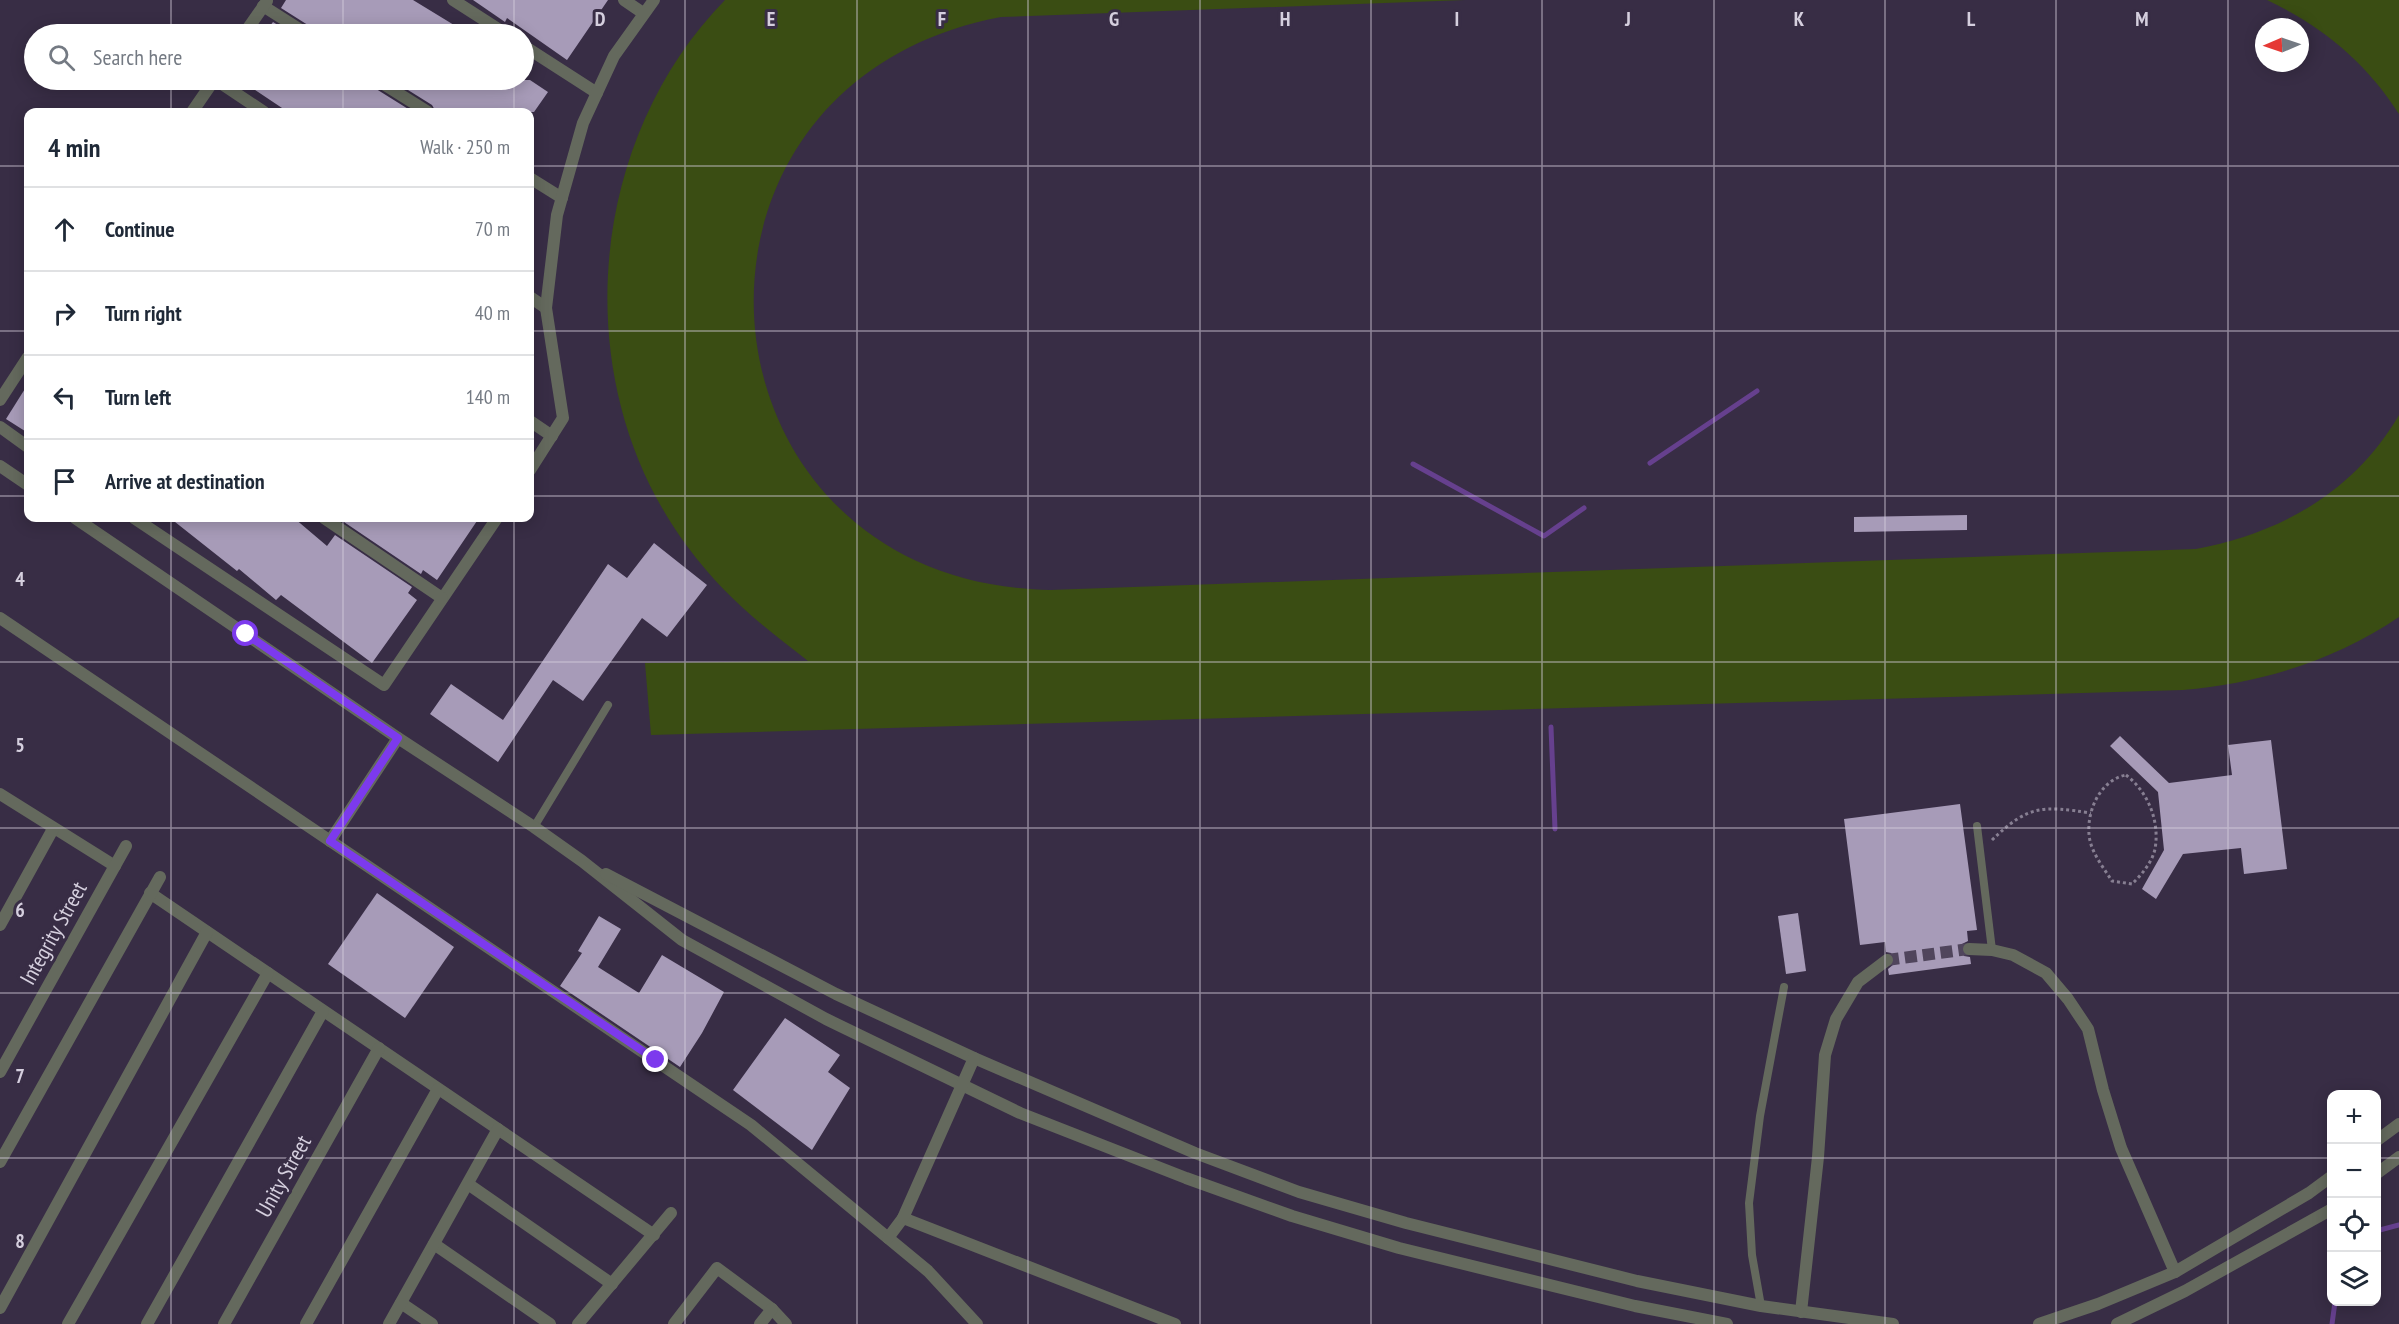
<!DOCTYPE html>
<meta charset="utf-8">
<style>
:root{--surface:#fff;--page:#f2f2f3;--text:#1f2937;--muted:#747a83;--line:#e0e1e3}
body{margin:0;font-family:"PT Sans Narrow",sans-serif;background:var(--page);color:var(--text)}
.controls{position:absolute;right:18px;bottom:18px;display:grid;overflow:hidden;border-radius:12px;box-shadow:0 3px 15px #0003}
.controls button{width:54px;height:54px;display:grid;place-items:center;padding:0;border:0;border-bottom:2px solid var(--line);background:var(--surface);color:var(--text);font:30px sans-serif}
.compass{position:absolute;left:2255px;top:18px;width:54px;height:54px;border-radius:50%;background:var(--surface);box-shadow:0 3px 15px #0003;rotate:268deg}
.stop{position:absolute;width:18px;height:18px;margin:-14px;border:4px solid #7c3aed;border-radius:50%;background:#fff}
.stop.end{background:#7c3aed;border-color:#fff;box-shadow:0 2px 6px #0008}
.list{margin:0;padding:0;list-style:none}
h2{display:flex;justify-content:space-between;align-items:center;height:78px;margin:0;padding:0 24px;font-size:26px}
h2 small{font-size:20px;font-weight:400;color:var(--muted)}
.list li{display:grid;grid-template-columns:39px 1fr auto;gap:18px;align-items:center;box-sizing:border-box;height:84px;padding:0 24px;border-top:2px solid var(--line)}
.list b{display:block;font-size:22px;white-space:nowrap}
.list em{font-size:20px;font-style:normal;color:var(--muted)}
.icon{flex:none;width:33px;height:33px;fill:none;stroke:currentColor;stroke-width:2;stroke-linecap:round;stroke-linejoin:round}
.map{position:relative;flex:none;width:2399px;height:1324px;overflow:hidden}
.search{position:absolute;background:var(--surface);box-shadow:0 3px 15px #0003;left:24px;top:24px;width:510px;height:66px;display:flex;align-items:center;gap:15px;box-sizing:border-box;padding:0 21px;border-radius:33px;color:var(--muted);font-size:22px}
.panel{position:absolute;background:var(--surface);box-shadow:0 3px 15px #0003;left:24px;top:108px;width:510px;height:414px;border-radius:12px}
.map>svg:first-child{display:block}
.park{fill:#3a4d13}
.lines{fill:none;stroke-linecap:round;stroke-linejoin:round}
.stream{stroke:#66408e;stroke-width:5}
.building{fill:#a79bb8}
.street-tunnel{stroke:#50455c;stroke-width:12;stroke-dasharray:12 6;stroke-linecap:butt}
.path{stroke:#877f92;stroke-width:3;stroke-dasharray:3 3;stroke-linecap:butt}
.lane{stroke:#64695d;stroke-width:8}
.street{stroke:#64695d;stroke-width:12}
.route{stroke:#7c3aed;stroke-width:8}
.grid{fill:none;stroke:#d5cfde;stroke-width:1.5;stroke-opacity:0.55}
.labels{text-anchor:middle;stroke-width:6;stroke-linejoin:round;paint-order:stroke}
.street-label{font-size:22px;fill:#d5cfde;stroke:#382d45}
.grid-label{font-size:20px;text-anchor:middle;font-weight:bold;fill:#d5cfde;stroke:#382d45;stroke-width:6;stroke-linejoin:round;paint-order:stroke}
</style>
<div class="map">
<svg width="2399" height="1324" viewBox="0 0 2399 1324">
<rect width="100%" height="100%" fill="#382d45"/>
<g class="park">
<path d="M725,0H1465L1001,17C644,84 685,583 1050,590L2196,549C2281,533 2354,492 2399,415V617C2334,661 2261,683 2183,690L651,735L645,663L808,661C761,625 723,595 687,546C567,385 585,143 725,0Z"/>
<path d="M2267,0H2399V114C2366,62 2322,26 2267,0Z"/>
</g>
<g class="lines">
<g class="stream">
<polyline points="1650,463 1757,391"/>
<polyline points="1413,464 1544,536 1584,508"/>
<polyline points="1551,727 1555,829"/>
<polyline points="2376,1231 2399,1225"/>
<polyline points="2332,1324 2335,1302"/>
</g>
</g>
<g class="building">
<polygon points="286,0 413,0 454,25 448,34 315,34 311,27 281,8"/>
<polygon points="473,0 608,0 567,60 507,18 505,22"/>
<polygon points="273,22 292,34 264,34"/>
<polygon points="240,80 369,80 373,87 413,112 288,112"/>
<polygon points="392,80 530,80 548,92 534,112 436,112 432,105"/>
<polygon points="28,384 28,433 6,419"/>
<polygon points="1967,515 1967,530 1854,532 1854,517"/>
<polygon points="170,518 294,518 327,546 335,535 412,587 408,593 417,600 372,663 281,595 276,600 239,569 237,571"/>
<polygon points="347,518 479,518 437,580 423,570 421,574 344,522"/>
<polygon points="654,543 707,585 667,637 642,618 583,701 553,680 498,762 430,714 451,684 503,720 608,564 627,578"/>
<polygon points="2120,736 2169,783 2232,775 2228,745 2271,740 2287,869 2244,874 2241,848 2183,854 2156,899 2142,889 2164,850 2158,792 2110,746"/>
<polygon points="1960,804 1977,930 1967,931 1968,941 1962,944 1961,949 1964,956 1970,957 1971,964 1889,975 1888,969 1894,964 1895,958 1891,953 1886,952 1885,942 1860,945 1844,819"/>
<polygon points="377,893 454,947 405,1018 328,964"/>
<polygon points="1798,913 1806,971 1786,974 1778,916"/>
<polygon points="599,916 621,929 598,967 639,993 662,955 724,992 702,1033 680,1067 560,986 582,953 578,951"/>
<polygon points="785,1018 840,1055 828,1072 850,1088 812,1150 733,1090"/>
</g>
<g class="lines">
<polyline class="street-tunnel" points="1887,960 1969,949"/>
<g class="path">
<path d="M2126,775C2148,792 2160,821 2155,849C2152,863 2141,875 2132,884L2112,881C2103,867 2090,851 2089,834C2087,809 2101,780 2126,775Z"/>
<path d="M1992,840C2029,804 2043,806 2091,813"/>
</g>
<g class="lane">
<polyline points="1977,826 1992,950"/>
<polyline points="534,827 608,705"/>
<polyline points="1761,1306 1752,1255 1749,1203 1760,1116 1784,987"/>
</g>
<g class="street">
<polyline points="453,0 506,34"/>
<polyline points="624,0 643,13"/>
<polyline points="263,6 307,34"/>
<polyline points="244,34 267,1"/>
<polyline points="524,46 597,93"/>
<polyline points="216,80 264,112"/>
<polyline points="377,80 428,112"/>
<polyline points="192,112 214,80"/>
<polyline points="530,178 562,198"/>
<polyline points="530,297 546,308"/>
<polyline points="0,400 28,357"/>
<polyline points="530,421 552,436"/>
<polyline points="0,427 28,447"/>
<polyline points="0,466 28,485"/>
<polyline points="530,470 563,418 546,308 557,215 583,123 614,56 654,0"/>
<polyline points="75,518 398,738 534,827 582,861 682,940 826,1019 1020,1113 1186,1178 1292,1216 1399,1248 1635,1306 1727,1324"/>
<polyline points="134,518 384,685 497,518"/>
<polyline points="324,518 442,598"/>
<polyline points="0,618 751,1125 928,1271 977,1324"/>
<polyline points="0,794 115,866"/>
<polyline points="330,841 398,738"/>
<polyline points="606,874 836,994 974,1058 1195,1153 1299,1192 1406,1223 1637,1281 1761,1306 1893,1324"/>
<polyline points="150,893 654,1235"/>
<polyline points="0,925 53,829"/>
<polyline points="1969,949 1992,950 2013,955 2046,973 2068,999 2088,1029 2103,1090 2121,1148 2175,1272"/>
<polyline points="0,1072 126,846"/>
<polyline points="2376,1141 2399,1124"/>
<polyline points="0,1162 160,877"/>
<polyline points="2376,1174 2399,1157"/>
<polyline points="468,1184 612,1284"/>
<polyline points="903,1218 1175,1324"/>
<polyline points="888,1238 903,1218 974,1058"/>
<polyline points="434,1244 550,1324"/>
<polyline points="401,1303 432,1324"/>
<polyline points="0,1308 207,932"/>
<polyline points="1801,1312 1818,1157 1825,1055 1836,1019 1858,982 1887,960"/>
<polyline points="68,1324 268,973"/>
<polyline points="147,1324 323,1011"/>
<polyline points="224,1324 379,1048"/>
<polyline points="306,1324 438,1089"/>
<polyline points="389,1324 498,1129"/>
<polyline points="578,1324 671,1213"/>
<polyline points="674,1324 717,1268 772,1309 786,1324"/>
<polyline points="760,1324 772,1309"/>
<polyline points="2039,1324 2098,1304 2175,1272 2309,1193 2332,1176"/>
<polyline points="2117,1324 2185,1291 2332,1209"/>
</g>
</g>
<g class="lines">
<polyline class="route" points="246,634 398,738 330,841 656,1060"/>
</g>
<path class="grid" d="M171,0V34M343,0V34M514,0V34M685,0V1324M857,0V1324M1028,0V1324M1200,0V1324M1371,0V1324M1542,0V1324M1714,0V1324M1885,0V1324M2056,0V1324M2228,0V1324M171,80V112M343,80V112M514,80V112M0,166H28M530,166H2399M0,331H28M530,331H2399M0,496H28M530,496H2399M171,518V1324M343,518V1324M514,518V1324M0,662H2399M0,828H2399M0,993H2399M0,1158H2332M2376,1158H2399"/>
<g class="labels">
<g class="street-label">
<text transform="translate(53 933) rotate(-61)" y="8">Integrity Street</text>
<text transform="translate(283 1176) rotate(-61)" y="8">Unity Street</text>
</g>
</g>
<g class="grid-label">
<text x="600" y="26">D</text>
<text x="771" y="26">E</text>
<text x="942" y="26">F</text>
<text x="1114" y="26">G</text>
<text x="1285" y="26">H</text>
<text x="1457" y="26">I</text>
<text x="1628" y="26">J</text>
<text x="1799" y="26">K</text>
<text x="1971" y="26">L</text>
<text x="2142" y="26">M</text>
<text x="20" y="586">4</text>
<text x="20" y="752">5</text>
<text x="20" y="917">6</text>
<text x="20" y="1083">7</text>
<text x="20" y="1248">8</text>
</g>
</svg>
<div class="controls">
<button>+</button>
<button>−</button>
<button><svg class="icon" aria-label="locate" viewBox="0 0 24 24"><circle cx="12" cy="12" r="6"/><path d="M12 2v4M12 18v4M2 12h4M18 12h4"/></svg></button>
<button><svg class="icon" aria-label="layers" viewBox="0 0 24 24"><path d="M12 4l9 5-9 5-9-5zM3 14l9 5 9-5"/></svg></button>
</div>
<svg class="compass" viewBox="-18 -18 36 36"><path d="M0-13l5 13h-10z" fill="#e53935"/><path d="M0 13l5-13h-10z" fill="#747a83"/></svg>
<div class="stop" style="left:246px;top:634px"></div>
<div class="stop end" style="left:656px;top:1060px"></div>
<div class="search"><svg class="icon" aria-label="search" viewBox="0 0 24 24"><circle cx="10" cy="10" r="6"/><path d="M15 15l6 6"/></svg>Search here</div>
<section class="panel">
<h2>4 min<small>Walk · 250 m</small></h2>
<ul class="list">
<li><svg class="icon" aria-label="ahead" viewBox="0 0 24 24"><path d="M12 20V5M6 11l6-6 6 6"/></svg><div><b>Continue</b></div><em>70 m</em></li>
<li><svg class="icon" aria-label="right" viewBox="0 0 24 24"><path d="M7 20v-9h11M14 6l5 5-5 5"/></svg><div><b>Turn right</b></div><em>40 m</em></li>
<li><svg class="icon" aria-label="left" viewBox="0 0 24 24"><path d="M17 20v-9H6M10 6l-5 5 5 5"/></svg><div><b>Turn left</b></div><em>140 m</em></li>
<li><svg class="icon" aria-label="arrive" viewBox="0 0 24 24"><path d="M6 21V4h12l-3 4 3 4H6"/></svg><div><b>Arrive at destination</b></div></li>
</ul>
</section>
</div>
